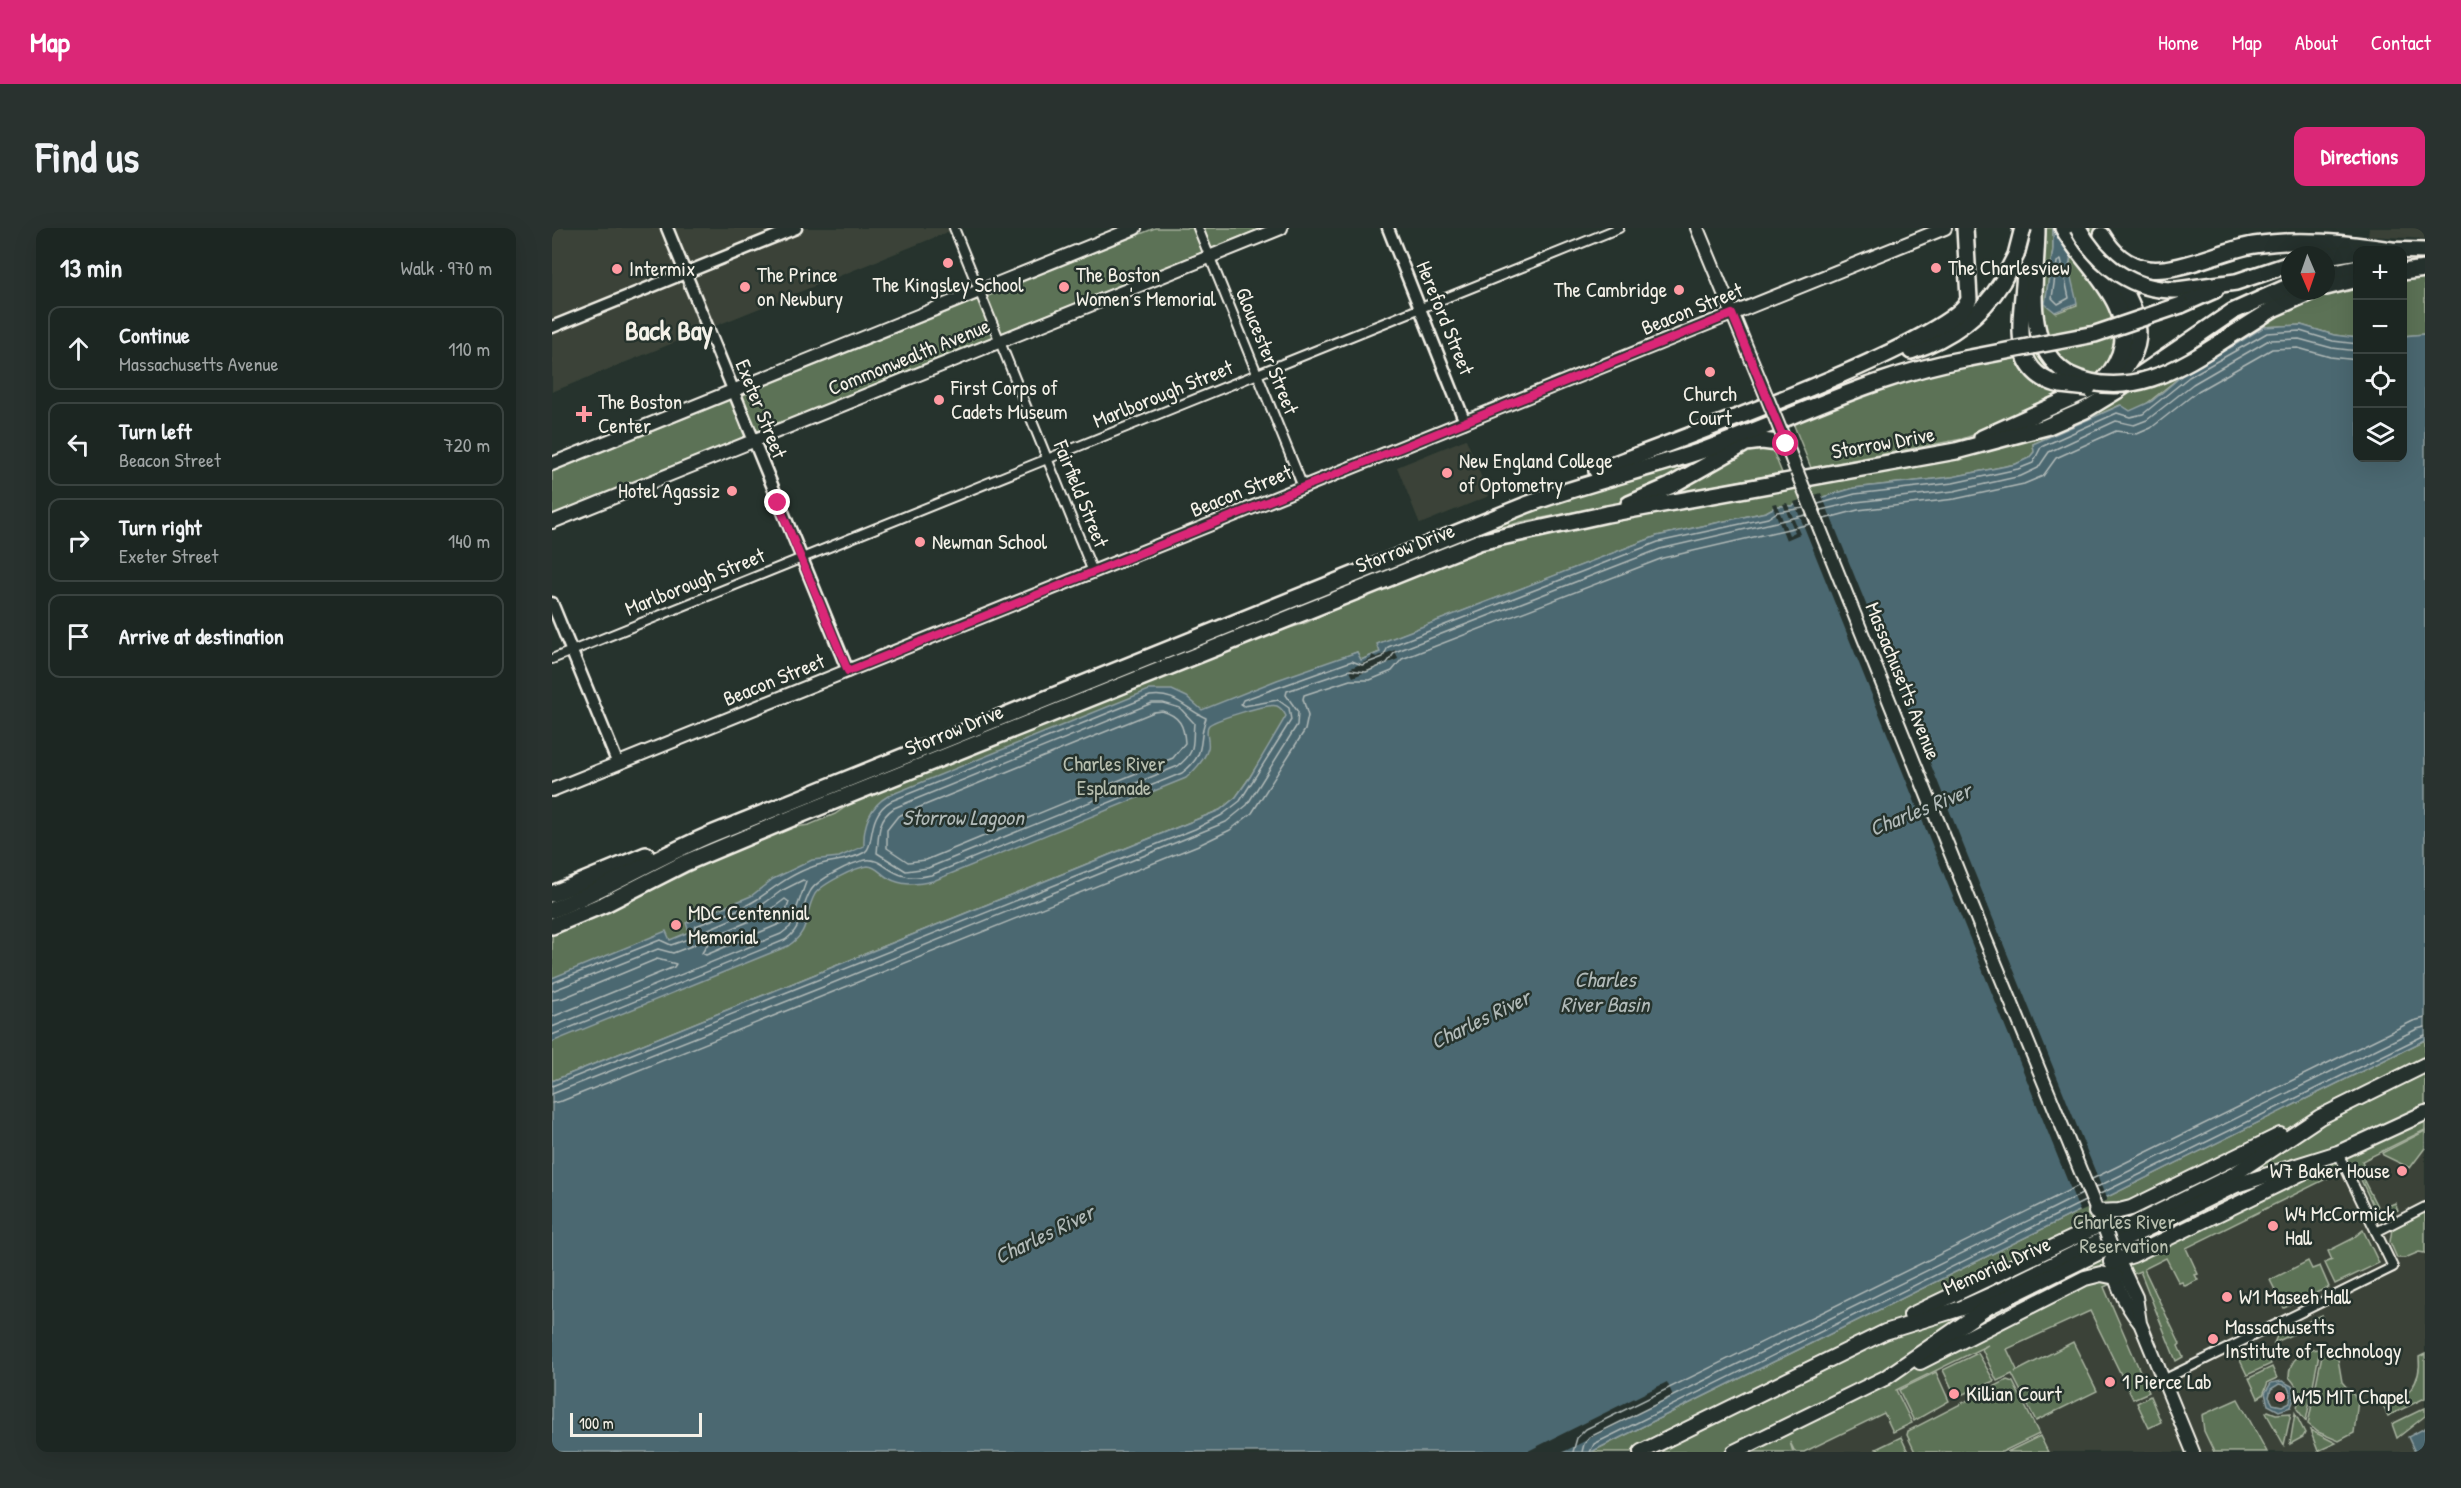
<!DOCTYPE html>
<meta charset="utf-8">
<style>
:root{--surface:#1c2622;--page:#29322f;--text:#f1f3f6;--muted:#a0a5a5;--line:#3a4340;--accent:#db2777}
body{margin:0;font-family:"Patrick Hand",sans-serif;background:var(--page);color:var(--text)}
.controls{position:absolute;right:18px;top:18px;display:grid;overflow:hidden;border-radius:12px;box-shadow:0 6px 24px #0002}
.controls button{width:54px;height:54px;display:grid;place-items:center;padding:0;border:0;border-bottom:2px solid var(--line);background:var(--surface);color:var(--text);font:30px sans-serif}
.compass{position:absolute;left:1729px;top:18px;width:54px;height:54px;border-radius:50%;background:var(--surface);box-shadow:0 6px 24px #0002;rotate:178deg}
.scale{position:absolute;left:18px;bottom:15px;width:132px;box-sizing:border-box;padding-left:6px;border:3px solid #f4f1e8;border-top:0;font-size:16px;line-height:21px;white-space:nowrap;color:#f4f1e8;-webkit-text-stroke:4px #26332d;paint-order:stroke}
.stop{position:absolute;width:18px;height:18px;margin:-14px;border:4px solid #db2777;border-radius:50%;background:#fff}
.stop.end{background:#db2777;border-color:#fff;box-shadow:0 2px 6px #0008}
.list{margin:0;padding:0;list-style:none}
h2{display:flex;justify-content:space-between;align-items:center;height:78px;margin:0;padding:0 24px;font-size:26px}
h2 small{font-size:20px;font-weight:400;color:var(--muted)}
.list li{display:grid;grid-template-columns:39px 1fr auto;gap:18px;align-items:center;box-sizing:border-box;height:84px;margin:0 12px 12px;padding:0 12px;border:2px solid var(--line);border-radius:12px}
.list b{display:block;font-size:22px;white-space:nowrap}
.list p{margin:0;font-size:20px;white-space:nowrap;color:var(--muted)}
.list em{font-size:20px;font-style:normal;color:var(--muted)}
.icon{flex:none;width:33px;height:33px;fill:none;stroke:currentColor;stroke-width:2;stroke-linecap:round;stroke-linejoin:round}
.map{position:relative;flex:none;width:1873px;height:1224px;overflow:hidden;border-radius:12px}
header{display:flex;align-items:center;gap:36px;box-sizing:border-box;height:84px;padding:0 30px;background:var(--accent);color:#fff}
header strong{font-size:28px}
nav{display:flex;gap:33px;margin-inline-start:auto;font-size:21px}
.intro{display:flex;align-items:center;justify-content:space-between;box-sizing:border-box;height:144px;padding:0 36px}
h1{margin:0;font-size:42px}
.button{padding:15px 27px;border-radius:12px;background:var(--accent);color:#fff;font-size:21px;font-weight:700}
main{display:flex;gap:36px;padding:0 36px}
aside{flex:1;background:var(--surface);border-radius:12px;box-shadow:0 6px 24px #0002}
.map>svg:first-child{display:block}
.built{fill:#3a4338}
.green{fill:#5c7256;stroke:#a8b29f;stroke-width:1.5}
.water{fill:#4c6871;stroke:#8f9fa1;stroke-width:1.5;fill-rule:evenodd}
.pier{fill:#26332d}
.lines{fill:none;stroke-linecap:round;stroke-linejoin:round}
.shore{stroke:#b1bab8;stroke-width:1.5}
.minor-casing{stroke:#f4f1e8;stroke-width:12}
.secondary-casing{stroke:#f4f1e8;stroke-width:15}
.primary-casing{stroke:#f4f1e8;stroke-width:16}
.trunk-casing{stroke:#f4f1e8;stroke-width:18}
.motorway-casing{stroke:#f4f1e8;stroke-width:20}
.minor{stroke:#26332d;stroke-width:8}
.secondary{stroke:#26332d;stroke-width:10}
.primary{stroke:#26332d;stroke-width:12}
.trunk{stroke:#26332d;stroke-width:14}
.motorway{stroke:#26332d;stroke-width:15}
.primary-bridge-casing{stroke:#f4f1e8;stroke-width:16;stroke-linecap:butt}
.motorway-bridge-casing{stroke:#f4f1e8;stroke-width:20;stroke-linecap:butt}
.primary-bridge{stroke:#26332d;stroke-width:12}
.motorway-bridge{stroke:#26332d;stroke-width:15}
.route{stroke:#db2777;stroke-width:8}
.poi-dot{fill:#ff9aa2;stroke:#26332d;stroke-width:2}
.labels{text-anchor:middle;stroke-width:5;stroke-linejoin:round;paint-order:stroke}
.poi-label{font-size:21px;fill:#f4f1e8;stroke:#26332d;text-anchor:start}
.street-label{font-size:21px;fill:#f4f1e8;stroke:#26332d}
.park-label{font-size:21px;fill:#b7beae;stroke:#26332d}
.water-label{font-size:22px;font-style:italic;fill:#b1bab8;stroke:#26332d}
.district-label{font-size:27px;font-weight:bold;fill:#f4f1e8;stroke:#26332d}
</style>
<header>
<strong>Map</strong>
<nav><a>Home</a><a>Map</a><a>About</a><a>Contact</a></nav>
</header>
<div class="intro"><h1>Find us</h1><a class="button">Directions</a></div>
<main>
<aside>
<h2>13 min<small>Walk · 970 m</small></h2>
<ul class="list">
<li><svg class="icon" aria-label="ahead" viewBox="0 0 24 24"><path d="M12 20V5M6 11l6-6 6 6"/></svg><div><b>Continue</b><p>Massachusetts Avenue</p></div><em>110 m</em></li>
<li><svg class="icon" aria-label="left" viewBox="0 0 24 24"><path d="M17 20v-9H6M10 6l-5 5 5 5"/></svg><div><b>Turn left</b><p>Beacon Street</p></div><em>720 m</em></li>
<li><svg class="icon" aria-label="right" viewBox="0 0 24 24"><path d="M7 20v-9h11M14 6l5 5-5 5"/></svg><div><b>Turn right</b><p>Exeter Street</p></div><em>140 m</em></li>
<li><svg class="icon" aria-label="arrive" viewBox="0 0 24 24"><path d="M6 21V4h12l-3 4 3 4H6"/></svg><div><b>Arrive at destination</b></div></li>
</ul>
</aside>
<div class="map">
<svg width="1873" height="1224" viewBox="0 0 1873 1224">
<rect width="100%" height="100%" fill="#26332d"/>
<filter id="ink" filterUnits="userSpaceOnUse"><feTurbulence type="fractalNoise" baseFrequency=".0167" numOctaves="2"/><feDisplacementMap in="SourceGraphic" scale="12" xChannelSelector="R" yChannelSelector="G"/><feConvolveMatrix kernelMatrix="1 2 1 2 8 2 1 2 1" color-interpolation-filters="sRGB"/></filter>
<g filter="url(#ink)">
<g class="built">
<polygon points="0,0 406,0 0,164"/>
<polygon points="1817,0 1873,0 1873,11 1816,8"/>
<polygon points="914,211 937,268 868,296 845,239"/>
<polygon points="1873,902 1873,1224 1219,1224 1588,1043"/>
</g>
<g class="green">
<polygon points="603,0 710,0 0,287 0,244"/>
<polygon points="1491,0 1501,0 1501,21 1493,75 1504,85 1525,77 1517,46 1522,0 1543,0 1549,28 1558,49 1556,74 1566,102 1560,133 1549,147 1430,204 1410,211 1259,240 1241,195 1340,155 1413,137 1466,129 1467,133 1473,114"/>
<polygon points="1873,45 1873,106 1851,108 1850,47"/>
<path d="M1805,55V110L1782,107L1749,97L1712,99L1634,144L1588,181L1578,183L1568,177L1481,216L1482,224L1477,230L1464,236L1400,249L1302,260L1240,278H1225L1214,284L1105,308L826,416L828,424L809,432L805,424L766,440L698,549L684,569L668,582L0,853V706L59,681L166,630L237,600L257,597L283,586L301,574L725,402C747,399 763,393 780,379L905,330L973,310L1402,229L1451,219L1493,205L1616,140L1643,120L1765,67Z"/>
<polygon points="1214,206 1230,245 969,294 921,307 1042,259"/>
<polygon points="1873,812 1873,902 1810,933 1813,940 1807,943 1827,982 1843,975 1846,982 1826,988 1802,937 1634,1020 1646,1046 1643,1047 1646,1052 1633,1058 1630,1054 1627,1055 1614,1030 1592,1041 1628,1116 1626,1118 1631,1129 1624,1133 1588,1043 1552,1059 1597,1164 1581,1171 1538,1083 1455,1121 1465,1142 1463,1144 1521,1114 1545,1163 1484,1193 1460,1146 1445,1153 1430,1121 1436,1117 1344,1162 1360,1195 1341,1204 1332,1185 1252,1224 1243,1224 1238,1214 1241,1224 1039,1224"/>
<polygon points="1873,903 1873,920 1858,940 1831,927 1830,925"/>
<polygon points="1873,984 1873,1025 1867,1024 1853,1030 1845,1030 1838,1014 1840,1001"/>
<polygon points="1811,1002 1827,1035 1783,1056 1773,1035 1780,1032 1776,1023 1800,1011"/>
<polygon points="1756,1033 1760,1041 1768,1038 1777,1059 1732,1080 1718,1052"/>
<polygon points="1770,1087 1769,1093 1722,1115 1725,1108"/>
<polygon points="1710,1117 1719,1136 1695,1147 1686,1128 1697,1125 1700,1121 1702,1124"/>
<path d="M1768,1121L1754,1193L1745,1181C1747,1165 1748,1161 1737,1149C1737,1131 1751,1121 1768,1121Z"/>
<polygon points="1771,1122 1786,1131 1790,1154 1806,1172 1802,1205 1787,1213 1766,1204 1756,1196"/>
<polygon points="1426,1125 1442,1153 1404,1169 1391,1142"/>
<path d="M1873,1126V1170L1836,1188L1830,1176C1854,1175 1870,1154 1867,1129Z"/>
<polygon points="1720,1139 1725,1150 1716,1154 1711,1167 1706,1170 1697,1150"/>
<polygon points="1384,1144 1397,1173 1362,1193 1347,1162"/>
<polygon points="1455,1152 1461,1154 1487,1206 1450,1224 1363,1224 1355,1207 1356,1203"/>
<polygon points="1598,1168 1609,1194 1597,1200 1585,1175"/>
<polygon points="1686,1171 1715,1224 1662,1224 1652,1203 1650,1187"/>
<polygon points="1873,1180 1873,1188 1845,1210 1840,1196"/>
<polygon points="1716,1183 1724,1186 1739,1185 1732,1217 1714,1185"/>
<polygon points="1743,1185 1753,1205 1751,1209 1738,1216"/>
<polygon points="1758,1202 1784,1215 1766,1223"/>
<polygon points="1488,1208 1496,1224 1455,1224"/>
<polygon points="1349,1209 1356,1224 1332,1224 1324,1221"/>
</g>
<g class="water">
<polygon points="1501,0 1522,0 1517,41 1525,75 1503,84 1493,76 1501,21"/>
<path d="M1749,97L1782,107L1805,110L1806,230H1850L1851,108L1873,106V812L1039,1224H0V853L668,582L684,569L698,549L734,488C732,484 729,480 725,478C716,475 665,491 657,497C652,502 658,513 656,520C653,532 643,542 634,550L381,653C364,657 350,658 336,650C329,646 324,638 316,638C304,639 270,656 263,666C251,687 260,702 236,718L0,814V750L114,703L118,712L137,704L134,695L199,668L221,651L260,632L287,629L312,618C311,597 318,578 336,568L597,462H620L635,469L650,482L725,452L805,424L809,432L828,424L825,416L1105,308L1214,284L1225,278H1240L1302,260L1400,249L1464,236L1477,230L1482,224L1481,216L1569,177L1578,183L1600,173L1634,144L1663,125L1678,120L1712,99Z"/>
<path d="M1730,1153L1740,1158L1743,1168L1739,1179L1727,1183L1716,1177L1713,1165L1719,1155ZM1727,1156L1735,1158L1739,1166L1738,1174L1730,1178L1721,1176L1717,1169L1719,1161Z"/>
<polygon points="1873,1200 1873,1222 1863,1224 1856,1209"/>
</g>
<g class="pier">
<polygon points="1269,265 1554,970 1555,972 1528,984 1242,274"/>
<polygon points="1224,275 1237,307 1243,304 1231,276 1235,275 1248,306 1234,312 1220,276"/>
<polygon points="843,422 846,431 801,449 797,441 819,431 820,427 824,429"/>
<polygon points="1115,1154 1121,1168 1029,1215 1011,1224 974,1224"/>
</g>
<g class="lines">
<g class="shore">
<polygon points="1509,32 1517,70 1506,76 1500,70 1505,34"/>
<polyline points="1266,276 1303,266 1401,255 1466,241 1481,235 1489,219 1565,185 1578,189 1591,186 1637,149 1715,105 1748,103 1781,113 1806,116"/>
<polyline points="1269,282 1304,274 1402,263 1469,248 1486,240 1497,224 1564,193 1582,197 1595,192 1641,156 1717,112 1747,111 1780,120 1806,123"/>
<polyline points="1272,291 1306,282 1403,271 1472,256 1491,248 1504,230 1564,203 1585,206 1599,200 1646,163 1720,121 1746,120 1778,129 1806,132"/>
<path d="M611,475L628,480L642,495C640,516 645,523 626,538L376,640L354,643L325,625C327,607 325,591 342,580L600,475Z"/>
<path d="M610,483C628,488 632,498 633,515L621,530L374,632L356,634L335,620V602L346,588L602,484Z"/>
<polygon points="233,671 237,674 230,695 154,727 150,725 160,709 210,688"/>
<path d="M0,755L108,712L119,717L139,710L144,698C164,690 187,683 204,672C222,660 239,646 260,639C278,632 296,634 313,624C323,618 314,587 339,573L598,468C624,464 634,482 654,490C645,514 656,525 630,545L379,647C339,657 334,629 314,632C300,634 264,652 258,664C248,682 251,700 233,712L0,807"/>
<polyline points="0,763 106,721 121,725 142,717 152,703 206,680 229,663 251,652 254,654 238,699 229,706 0,799"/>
<polyline points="0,772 11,770 105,731 124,736 122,739 0,789"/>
<polyline points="0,858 643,601 670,587 688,573 739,492 737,480 726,472 692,478 689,476 691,472 800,433 810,437 831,429 836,419 1106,314 1216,290 1225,284 1252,280"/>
<polyline points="0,866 271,759 674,594 695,577 745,497 746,484 734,467 735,463 798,442 814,444 835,435 843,424 1108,321 1254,287"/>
<polyline points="0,875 10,873 649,616 678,602 700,585 753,502 756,488 751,471 752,467 798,452 818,452 840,443 850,431 1111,330 1258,296"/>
<polyline points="1540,951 1861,793 1873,790"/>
<polyline points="1543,960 1865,801 1873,799"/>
<polyline points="1546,967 1873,807"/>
<polyline points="1021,1224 1025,1210 1034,1201 1526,958"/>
<polyline points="1030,1224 1032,1216 1038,1209 1530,966"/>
<polyline points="1038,1224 1042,1216 1533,973"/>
</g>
<defs>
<g id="minor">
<polyline points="402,0 541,344"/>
<polyline points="646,0 751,259"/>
<polyline points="0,431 1067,0"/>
<polyline points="1824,1004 1873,979"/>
<polyline points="1611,1152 1841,1039 1786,925"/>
</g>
<g id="secondary">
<polyline points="115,0 296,443"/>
<polyline points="836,0 913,194"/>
<polyline points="0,99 244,0"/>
<polyline points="0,375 66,536"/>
</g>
<g id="primary">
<polyline points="1145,0 1214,167"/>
<polyline points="1234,216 1245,244"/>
<polyline points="0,236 583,0"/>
<polyline points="0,294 729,0"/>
<polyline points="0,562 1393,0"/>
<polyline points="1428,698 1549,993"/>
<path d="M1560,1025C1558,1047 1573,1077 1587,1094"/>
<polyline points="1563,1025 1584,1069 1588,1095 1641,1224"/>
</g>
<g id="trunk">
<polyline points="1544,984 1567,983 1579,980 1728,907"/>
<polyline points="1559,1034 1581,1027 1764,938"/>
<polyline points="1359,1087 1550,996"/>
<polyline points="1368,1134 1533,1050 1549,1046 1564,1049"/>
<polyline points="1089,1224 1333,1104 1410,1080 1439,1067 1681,947 1768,889 1873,837"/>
<polyline points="1182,1224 1333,1150 1436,1079 1684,957 1786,925 1873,885"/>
</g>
<g id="motorway">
<path d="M1469,0C1488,50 1437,141 1509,157"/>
<path d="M1485,0C1485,49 1468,116 1516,146"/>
<path d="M1550,7C1561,25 1573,37 1596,41C1627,45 1670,22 1702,17C1747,10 1794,15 1839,22"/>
<polyline points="1831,22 1873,23"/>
<polyline points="1774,28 1806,23"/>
<path d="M1558,38C1581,76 1605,112 1563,150"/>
<polyline points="1850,44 1873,41"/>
<polyline points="1774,46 1806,39"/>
<polyline points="1774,59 1806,51"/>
<polyline points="1625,62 1684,54 1738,36"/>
<polyline points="1629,77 1663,62"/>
<polyline points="1675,110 1721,81 1761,63"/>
<path d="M1359,123C1398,110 1429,88 1450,54"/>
<path d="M1430,210L1543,159C1555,151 1563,140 1568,126C1585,76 1532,39 1511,0"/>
<path d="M1045,243C1101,220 1403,114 1417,71L1413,0"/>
<polyline points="1077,276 1118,258 1194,215 1210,213 1234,216"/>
<polyline points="0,666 94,627"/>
<path d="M0,682C56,660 106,628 162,605L974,277C1032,255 1093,242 1152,222C1241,190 1324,146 1418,130"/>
<polyline points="0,698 53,676 133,635 245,588 927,314 1055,286 1404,223 1494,199 1533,182 1566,162 1680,84 1738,58"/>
</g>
</defs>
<use href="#minor" class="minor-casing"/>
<use href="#secondary" class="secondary-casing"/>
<use href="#primary" class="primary-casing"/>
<use href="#trunk" class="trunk-casing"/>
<use href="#motorway" class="motorway-casing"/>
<use href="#minor" class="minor"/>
<use href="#secondary" class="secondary"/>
<use href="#primary" class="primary"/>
<use href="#trunk" class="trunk"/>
<use href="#motorway" class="motorway"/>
<defs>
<g id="primary-bridge">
<polyline points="1214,167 1234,216"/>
<polyline points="1245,244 1428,698"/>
<polyline points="1553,1002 1560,1021"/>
</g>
<g id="motorway-bridge">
<path d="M1526,0C1547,38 1581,63 1625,62"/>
<polyline points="1450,54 1464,27 1471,0"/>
<polyline points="1418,130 1543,106 1629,77"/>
<path d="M1516,146C1574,174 1628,141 1675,110"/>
<polyline points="1509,157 1536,160"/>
</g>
</defs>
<use href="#primary-bridge" class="primary-bridge-casing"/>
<use href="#motorway-bridge" class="motorway-bridge-casing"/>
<use href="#primary-bridge" class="primary-bridge"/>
<use href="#motorway-bridge" class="motorway-bridge"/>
</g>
</g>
<g class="lines" filter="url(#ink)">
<polyline class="route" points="226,275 296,443 1180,86 1234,216"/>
</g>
<g class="poi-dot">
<circle cx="396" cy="35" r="6"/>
<circle cx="1384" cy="40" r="6"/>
<circle cx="65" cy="41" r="6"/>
<circle cx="193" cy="59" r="6"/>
<circle cx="512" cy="59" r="6"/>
<circle cx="1127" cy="62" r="6"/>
<circle cx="1158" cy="144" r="6"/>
<circle cx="387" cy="172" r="6"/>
<path d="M29 177h6v6h6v6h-6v6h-6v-6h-6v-6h6z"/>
<circle cx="895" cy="245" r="6"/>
<circle cx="180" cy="263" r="6"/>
<circle cx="368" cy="314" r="6"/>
<circle cx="124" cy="697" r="6"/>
<circle cx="1850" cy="943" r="6"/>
<circle cx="1721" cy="998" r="6"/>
<circle cx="1675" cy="1069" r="6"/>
<circle cx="1661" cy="1111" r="6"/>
<circle cx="1558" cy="1154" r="6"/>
<circle cx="1402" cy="1166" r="6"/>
<circle cx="1728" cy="1169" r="6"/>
</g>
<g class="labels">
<g class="poi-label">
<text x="1396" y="47">The Charlesview</text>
<text x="77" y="48">Intermix</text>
<text x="205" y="54">The Prince<tspan x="205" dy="24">on Newbury</tspan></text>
<text x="524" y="54">The Boston<tspan x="524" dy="24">Women's Memorial</tspan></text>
<text x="396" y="64" text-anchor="middle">The Kingsley School</text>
<text x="1115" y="69" text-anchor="end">The Cambridge</text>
<text x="399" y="167">First Corps of<tspan x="399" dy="24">Cadets Museum</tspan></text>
<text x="1158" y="173" text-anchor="middle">Church<tspan x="1158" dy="24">Court</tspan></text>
<text x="46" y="181">The Boston<tspan x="46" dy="24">Center</tspan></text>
<text x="907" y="240">New England College<tspan x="907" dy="24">of Optometry</tspan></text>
<text x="168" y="270" text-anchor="end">Hotel Agassiz</text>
<text x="380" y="321">Newman School</text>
<text x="136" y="692">MDC Centennial<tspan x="136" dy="24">Memorial</tspan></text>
<text x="1838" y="950" text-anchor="end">W7 Baker House</text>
<text x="1733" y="993">W4 McCormick<tspan x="1733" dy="24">Hall</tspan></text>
<text x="1687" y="1076">W1 Maseeh Hall</text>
<text x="1673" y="1106">Massachusetts<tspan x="1673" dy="24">Institute of Technology</tspan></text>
<text x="1570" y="1161">1 Pierce Lab</text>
<text x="1414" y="1173">Killian Court</text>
<text x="1740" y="1176">W15 MIT Chapel</text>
</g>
<g class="street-label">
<text transform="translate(1140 81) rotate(-22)" y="7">Beacon Street</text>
<text transform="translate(893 90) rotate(68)" y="7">Hereford Street</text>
<text transform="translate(715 123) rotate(68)" y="7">Gloucester Street</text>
<text transform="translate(357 129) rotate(-22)" y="7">Commonwealth Avenue</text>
<text transform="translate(611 166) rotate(-22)" y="7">Marlborough Street</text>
<text transform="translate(209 181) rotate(68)" y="7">Exeter Street</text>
<text transform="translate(1331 215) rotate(-10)" y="7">Storrow Drive</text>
<text transform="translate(689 263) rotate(-22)" y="7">Beacon Street</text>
<text transform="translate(529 266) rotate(68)" y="7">Fairfield Street</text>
<text transform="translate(853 320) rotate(-21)" y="7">Storrow Drive</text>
<text transform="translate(143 354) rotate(-22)" y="7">Marlborough Street</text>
<text transform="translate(222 452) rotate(-22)" y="7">Beacon Street</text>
<text transform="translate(1351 453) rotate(68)" y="7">Massachusetts Avenue</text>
<text transform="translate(402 502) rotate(-22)" y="7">Storrow Drive</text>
<text transform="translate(1445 1038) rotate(-24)" y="7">Memorial Drive</text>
</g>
<g class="park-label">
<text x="562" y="543">Charles River<tspan x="562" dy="24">Esplanade</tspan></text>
<text x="1572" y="1001">Charles River<tspan x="1572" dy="24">Reservation</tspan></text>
</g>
<g class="water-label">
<text transform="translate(1368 581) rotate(-22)" y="8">Charles River</text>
<text x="411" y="597">Storrow Lagoon</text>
<text x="1053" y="759">Charles<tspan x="1053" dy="25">River Basin</tspan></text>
<text transform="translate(928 791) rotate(-26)" y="8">Charles River</text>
<text transform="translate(492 1006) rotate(-26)" y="8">Charles River</text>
</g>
<g class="district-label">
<text x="117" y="112">Back Bay</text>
</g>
</g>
</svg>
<div class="controls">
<button>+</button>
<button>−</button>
<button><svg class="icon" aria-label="locate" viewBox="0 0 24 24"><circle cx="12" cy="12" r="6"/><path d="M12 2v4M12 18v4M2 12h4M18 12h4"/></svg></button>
<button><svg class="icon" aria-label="layers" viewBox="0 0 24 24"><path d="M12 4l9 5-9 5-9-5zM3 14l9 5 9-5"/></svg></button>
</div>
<svg class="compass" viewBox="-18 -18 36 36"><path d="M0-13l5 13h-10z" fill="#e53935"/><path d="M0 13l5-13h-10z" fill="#a0a5a5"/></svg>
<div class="scale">100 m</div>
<div class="stop" style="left:1234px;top:216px"></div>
<div class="stop end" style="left:226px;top:275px"></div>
</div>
</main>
